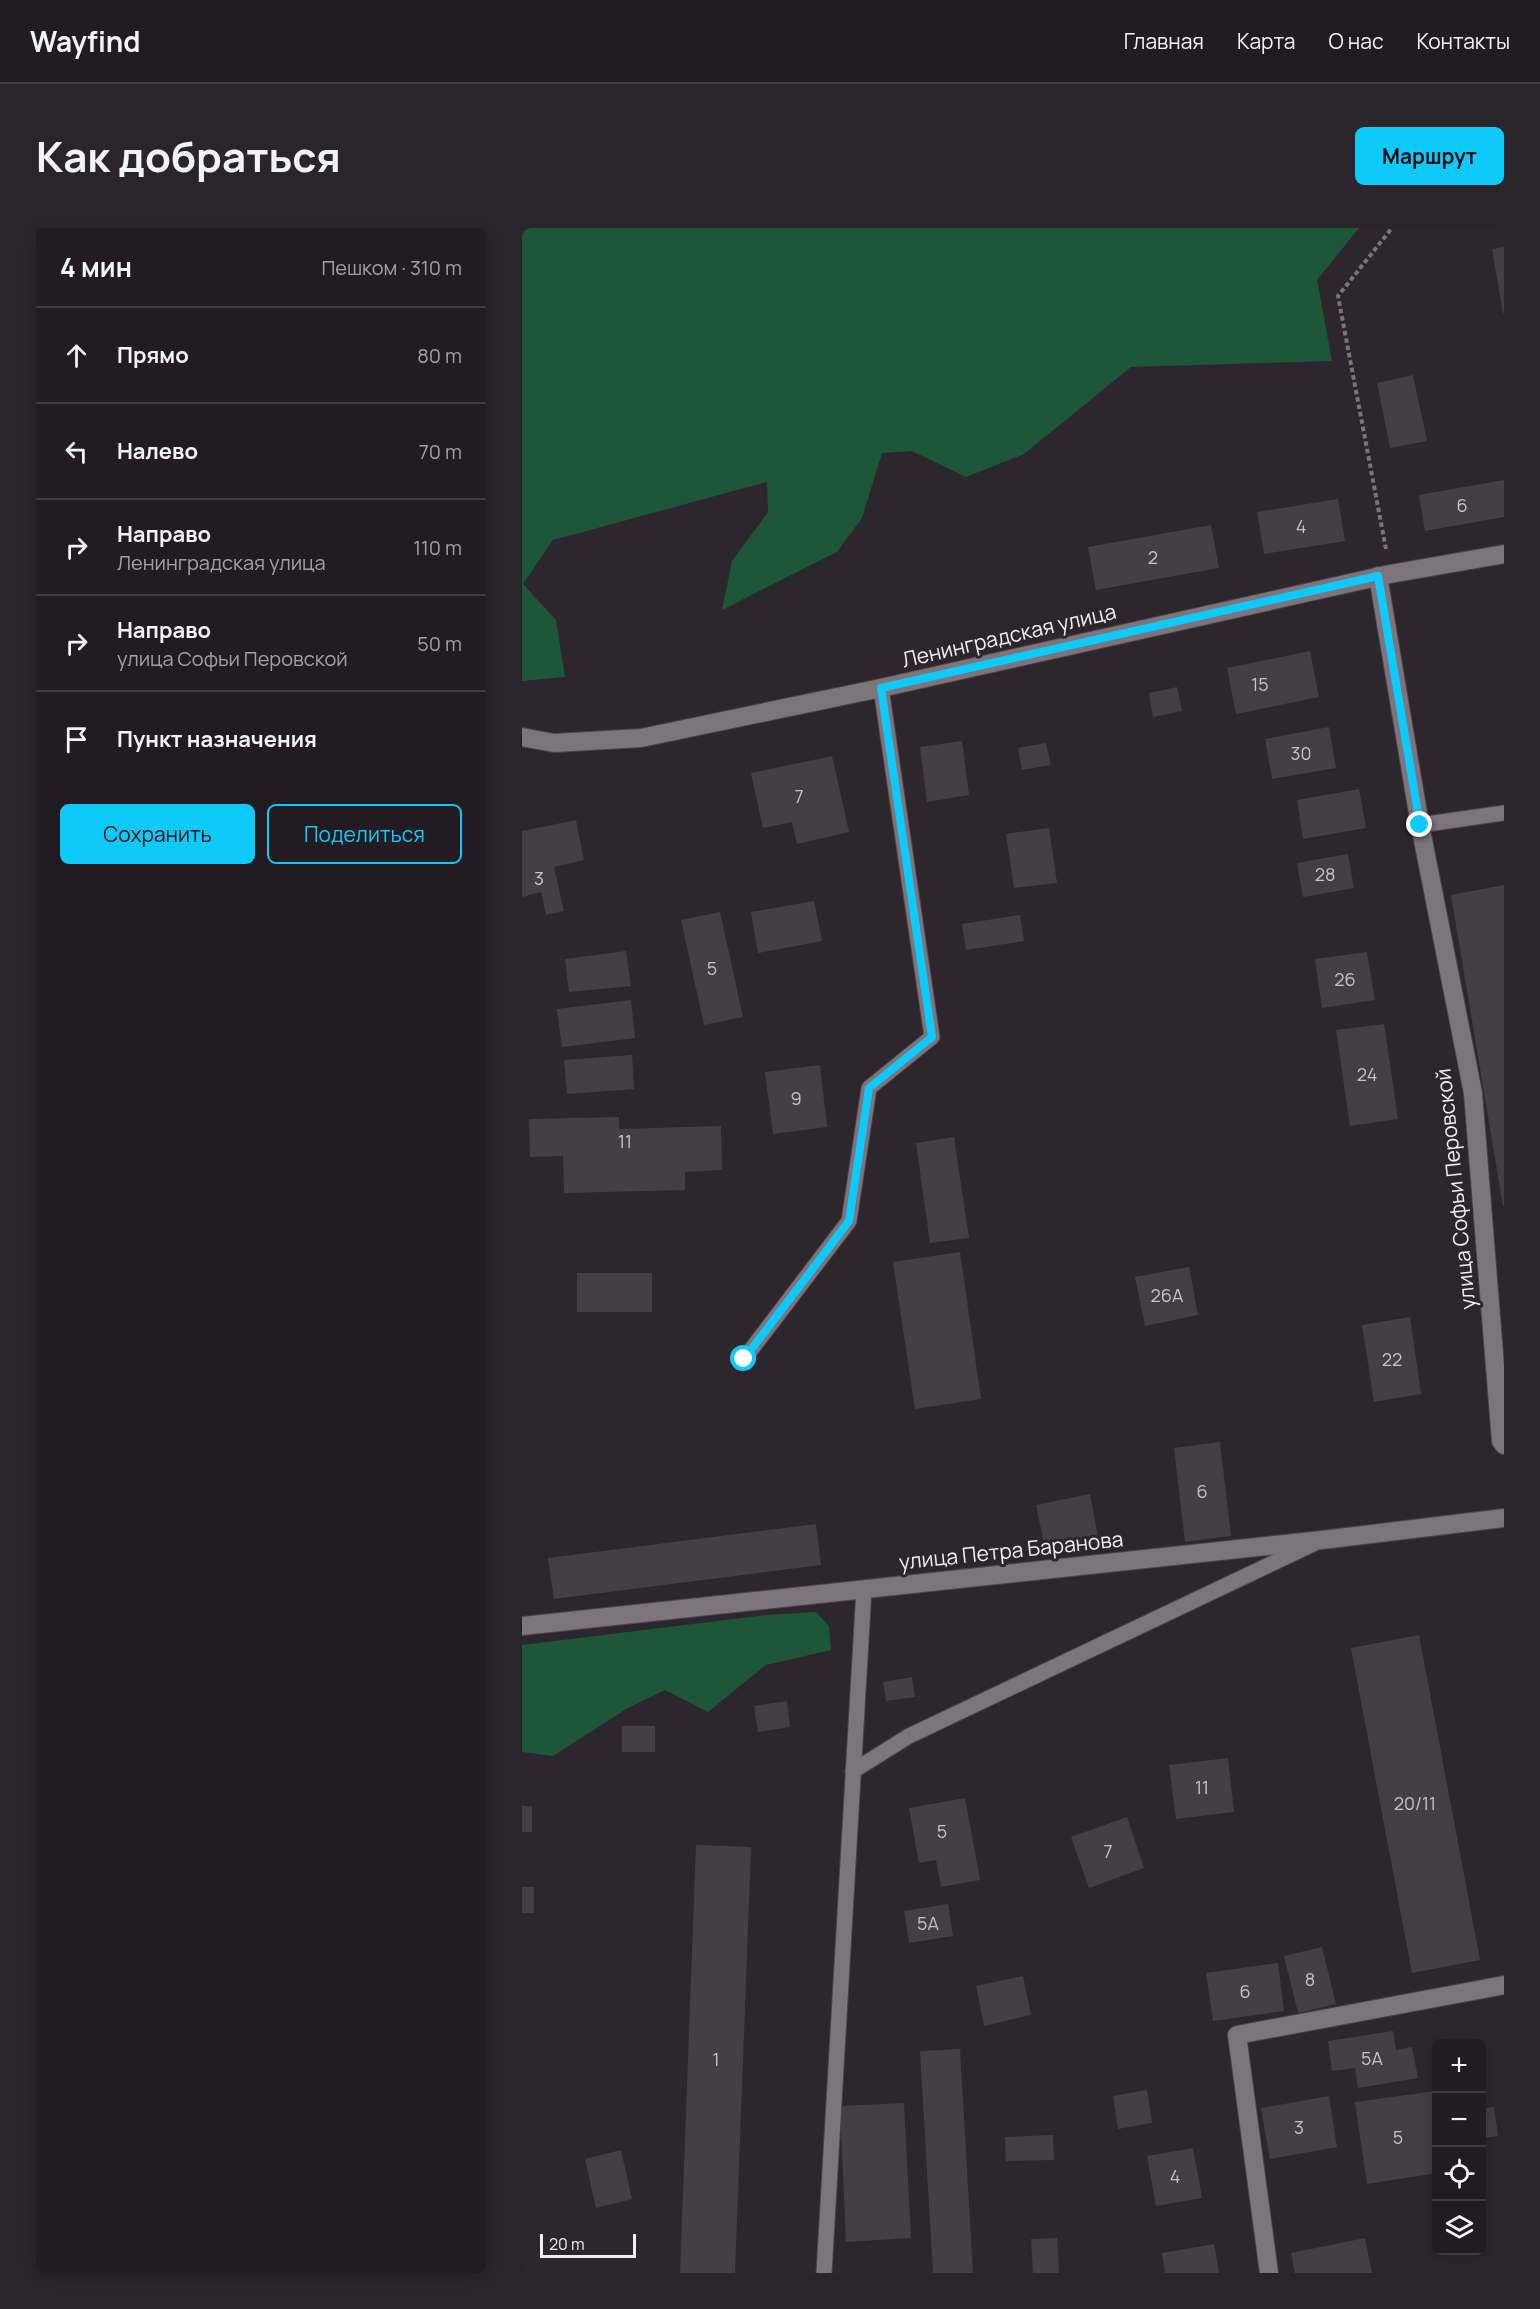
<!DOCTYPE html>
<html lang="ru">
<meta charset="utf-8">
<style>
:root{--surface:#221c22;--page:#2a252a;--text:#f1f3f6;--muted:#a2a1a5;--line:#3f3a40;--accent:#0ecafa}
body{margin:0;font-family:Manrope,sans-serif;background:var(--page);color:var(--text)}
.controls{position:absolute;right:18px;bottom:18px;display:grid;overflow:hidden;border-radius:9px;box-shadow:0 3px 15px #0003}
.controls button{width:54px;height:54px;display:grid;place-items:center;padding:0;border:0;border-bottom:2px solid var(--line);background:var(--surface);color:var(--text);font:30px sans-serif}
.scale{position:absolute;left:18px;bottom:15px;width:96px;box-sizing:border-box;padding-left:6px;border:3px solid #f3eef2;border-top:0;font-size:16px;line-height:21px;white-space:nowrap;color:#f3eef2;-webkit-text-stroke:4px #2d262d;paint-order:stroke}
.stop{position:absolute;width:18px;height:18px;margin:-14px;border:4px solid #0ecafa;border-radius:50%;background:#fff}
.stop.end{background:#0ecafa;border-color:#fff;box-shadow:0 2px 6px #0008}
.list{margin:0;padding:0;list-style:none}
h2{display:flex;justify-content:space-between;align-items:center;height:78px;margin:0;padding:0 24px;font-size:26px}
h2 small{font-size:20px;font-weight:400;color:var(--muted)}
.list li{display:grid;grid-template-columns:39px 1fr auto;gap:18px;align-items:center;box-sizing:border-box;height:96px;padding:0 24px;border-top:2px solid var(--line)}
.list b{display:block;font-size:22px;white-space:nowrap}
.list p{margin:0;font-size:20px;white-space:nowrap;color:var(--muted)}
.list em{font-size:20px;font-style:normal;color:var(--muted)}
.actions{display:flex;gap:12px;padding:18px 24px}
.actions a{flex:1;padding:14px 0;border:2px solid var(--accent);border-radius:9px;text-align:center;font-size:21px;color:var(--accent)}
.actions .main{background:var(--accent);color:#111}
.icon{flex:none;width:33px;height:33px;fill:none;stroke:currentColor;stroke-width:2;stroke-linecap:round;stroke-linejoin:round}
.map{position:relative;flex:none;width:982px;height:2045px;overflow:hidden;border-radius:9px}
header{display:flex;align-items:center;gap:36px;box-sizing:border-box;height:84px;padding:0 30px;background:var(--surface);border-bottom:2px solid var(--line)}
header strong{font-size:28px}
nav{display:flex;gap:33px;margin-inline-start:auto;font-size:21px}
.intro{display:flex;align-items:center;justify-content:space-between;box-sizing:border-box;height:144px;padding:0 36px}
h1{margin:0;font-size:42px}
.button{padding:15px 27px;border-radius:9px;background:var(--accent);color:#111;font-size:21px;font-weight:700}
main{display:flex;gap:36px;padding:0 36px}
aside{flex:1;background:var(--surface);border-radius:9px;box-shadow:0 3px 15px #0003}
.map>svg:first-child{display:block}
.green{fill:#1e5639}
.building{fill:#463e45}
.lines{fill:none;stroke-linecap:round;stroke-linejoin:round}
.service-casing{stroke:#4b454a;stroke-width:17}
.minor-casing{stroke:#4b454a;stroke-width:20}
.path{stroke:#7b757b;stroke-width:4;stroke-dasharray:4.5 3;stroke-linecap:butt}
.service{stroke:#7d747c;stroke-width:15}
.minor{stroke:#7d747c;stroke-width:18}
.route{stroke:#0ecafa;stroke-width:8}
.labels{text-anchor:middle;stroke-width:6;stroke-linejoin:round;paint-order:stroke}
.number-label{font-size:18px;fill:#c8c2c7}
.street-label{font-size:21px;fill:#f3eef2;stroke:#2d262d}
</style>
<header>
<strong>Wayfind</strong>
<nav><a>Главная</a><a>Карта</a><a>О нас</a><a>Контакты</a></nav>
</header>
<div class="intro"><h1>Как добраться</h1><a class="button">Маршрут</a></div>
<main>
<aside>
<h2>4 мин<small>Пешком · 310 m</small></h2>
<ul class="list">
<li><svg class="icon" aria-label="ahead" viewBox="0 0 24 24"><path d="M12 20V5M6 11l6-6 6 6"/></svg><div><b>Прямо</b></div><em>80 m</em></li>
<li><svg class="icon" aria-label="left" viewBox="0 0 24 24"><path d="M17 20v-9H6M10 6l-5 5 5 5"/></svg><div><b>Налево</b></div><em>70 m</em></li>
<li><svg class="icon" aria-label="right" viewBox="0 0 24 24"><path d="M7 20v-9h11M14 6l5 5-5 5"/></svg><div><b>Направо</b><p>Ленинградская улица</p></div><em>110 m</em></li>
<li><svg class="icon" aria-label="right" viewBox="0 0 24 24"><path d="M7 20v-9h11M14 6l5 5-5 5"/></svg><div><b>Направо</b><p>улица Софьи Перовской</p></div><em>50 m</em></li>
<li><svg class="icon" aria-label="arrive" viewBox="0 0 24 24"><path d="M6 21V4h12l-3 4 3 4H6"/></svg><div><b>Пункт назначения</b></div></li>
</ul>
<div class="actions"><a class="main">Сохранить</a><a>Поделиться</a></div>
</aside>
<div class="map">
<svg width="982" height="2045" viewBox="0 0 982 2045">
<rect width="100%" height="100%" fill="#2d262d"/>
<g class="green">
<polygon points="0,0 837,0 795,52 810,133 609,139 502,226 444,249 390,223 360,225 340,290 315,324 200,382 210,333 246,284 245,254 31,312 1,356 34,392 43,449 0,453"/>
<polygon points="294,1384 307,1398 309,1422 244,1437 186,1484 143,1462 106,1480 31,1528 0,1524 0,1417 245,1387"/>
</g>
<g class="building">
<polygon points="982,19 982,85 981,85 970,21"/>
<polygon points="891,147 905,213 868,220 855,155"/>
<polygon points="982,252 982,289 903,303 897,267"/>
<polygon points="816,271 823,313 742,326 735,284"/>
<polygon points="689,297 697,340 574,362 566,319"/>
<polygon points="788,423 797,469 714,486 705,440"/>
<polygon points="655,459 660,483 631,489 627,465"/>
<polygon points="807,499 814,540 750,551 743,511"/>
<polygon points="440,513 447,567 405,574 398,519"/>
<polygon points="524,515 529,537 500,542 496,520"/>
<polygon points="310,528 327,604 275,616 270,594 241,600 229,545"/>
<polygon points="837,561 844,600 781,611 775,572"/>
<polygon points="54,592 62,632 32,639 42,683 24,687 19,664 0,669 0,603"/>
<polygon points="527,600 535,655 492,660 484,606"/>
<polygon points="826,626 832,660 781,669 775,635"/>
<polygon points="982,657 982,978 981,978 929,667"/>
<polygon points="292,673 300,713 236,725 229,684"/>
<polygon points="198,684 221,789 182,797 159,692"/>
<polygon points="498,687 502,713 444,722 440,696"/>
<polygon points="104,723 109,758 47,764 43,731"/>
<polygon points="845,724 853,772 800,780 793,731"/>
<polygon points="109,772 113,810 40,819 35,781"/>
<polygon points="862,796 876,891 828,898 814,802"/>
<polygon points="110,827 112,861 45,866 42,832"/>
<polygon points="298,837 305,899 251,906 243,844"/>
<polygon points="97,889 97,901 199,898 200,942 163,944 163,962 42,965 41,928 8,929 7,891"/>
<polygon points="432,909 447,1010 408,1015 394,915"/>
<polygon points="438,1024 459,1171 393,1181 371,1034"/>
<polygon points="667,1039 676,1087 623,1098 613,1049"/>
<rect x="55" y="1045" width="75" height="39"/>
<polygon points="888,1089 899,1166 852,1174 840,1097"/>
<polygon points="698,1214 709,1308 663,1314 652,1220"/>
<polygon points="568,1266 577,1314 524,1325 514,1277"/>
<polygon points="294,1296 299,1337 32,1371 26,1330"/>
<polygon points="897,1407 958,1732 890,1745 829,1420"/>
<polygon points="390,1449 393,1469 364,1473 361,1454"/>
<polygon points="265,1473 268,1499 236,1504 232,1478"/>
<rect x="100" y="1498" width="33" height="26"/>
<polygon points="706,1530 712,1584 654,1591 647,1537"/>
<polygon points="443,1570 458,1652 419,1659 414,1632 397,1635 387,1580"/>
<rect x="0" y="1578" width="10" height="26"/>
<polygon points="605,1589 622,1640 567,1660 549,1609"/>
<polygon points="174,1617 229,1619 213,2045 158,2045"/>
<rect x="0" y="1659" width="12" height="26"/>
<polygon points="426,1676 431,1708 387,1715 382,1683"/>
<polygon points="800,1719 814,1776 776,1785 762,1728"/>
<polygon points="756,1735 762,1783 691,1793 684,1745"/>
<polygon points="501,1748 509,1787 462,1798 454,1758"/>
<polygon points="871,1803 874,1822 890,1819 896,1850 836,1860 833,1840 810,1843 806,1813"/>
<polygon points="438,1821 451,2045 411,2045 398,1823"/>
<polygon points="625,1862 630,1895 596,1901 591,1868"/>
<polygon points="914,1863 915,1945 845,1956 833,1874"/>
<polygon points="807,1868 815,1919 748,1931 739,1880"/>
<polygon points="382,1875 389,2010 324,2014 318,1878"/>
<polygon points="972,1879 976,1908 960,1910 960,1881"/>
<polygon points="531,1907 532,1932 484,1933 483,1909"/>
<polygon points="671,1920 680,1970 634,1978 625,1928"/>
<polygon points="99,1922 110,1971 74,1980 63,1931"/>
<polygon points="535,2010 537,2045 511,2045 509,2011"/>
<polygon points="843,2010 850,2045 773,2045 769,2025"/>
<polygon points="692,2016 697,2045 643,2045 640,2025"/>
</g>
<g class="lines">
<defs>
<g id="service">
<polyline points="898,597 982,585"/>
<polyline points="222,1131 327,993 347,860 410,809 359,460"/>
<polyline points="331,1543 387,1508 791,1316"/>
<polyline points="302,2045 342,1361"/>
</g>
<g id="minor">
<polyline points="856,348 898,597 951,865 979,1213 982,1217"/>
<polyline points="0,509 32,515 119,510 359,460 868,346 982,326"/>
<polyline points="0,1398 800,1312 982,1290"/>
<polyline points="747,2045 715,1807 982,1757"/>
</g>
</defs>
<use href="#service" class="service-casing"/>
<use href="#minor" class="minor-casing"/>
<polyline class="path" points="864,321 816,68 870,0"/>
<use href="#service" class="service"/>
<use href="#minor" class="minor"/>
</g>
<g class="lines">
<polyline class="route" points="222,1131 327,993 347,860 410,809 359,460 856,348 898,597"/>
</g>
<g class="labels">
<g class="number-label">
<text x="940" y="284">6</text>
<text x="779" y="305">4</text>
<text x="631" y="336">2</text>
<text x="738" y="463">15</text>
<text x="779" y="532">30</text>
<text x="277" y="575">7</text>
<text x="803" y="653">28</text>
<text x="17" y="657">3</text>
<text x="190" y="747">5</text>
<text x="823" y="758">26</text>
<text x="845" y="853">24</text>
<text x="274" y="877">9</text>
<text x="103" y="920">11</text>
<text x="645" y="1074">26А</text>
<text x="870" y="1138">22</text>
<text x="680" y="1270">6</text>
<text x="680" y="1566">11</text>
<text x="893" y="1582">20/11</text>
<text x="420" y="1610">5</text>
<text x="586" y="1630">7</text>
<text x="406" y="1702">5А</text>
<text x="788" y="1758">8</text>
<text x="723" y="1770">6</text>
<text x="850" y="1837">5А</text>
<text x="194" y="1838">1</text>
<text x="777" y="1906">3</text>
<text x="876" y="1916">5</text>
<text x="653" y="1955">4</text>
</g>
<g class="street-label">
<text transform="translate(487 408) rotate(-13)" y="7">Ленинградская улица</text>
<text transform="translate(934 961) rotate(-96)" y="7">улица Софьи Перовской</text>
<text transform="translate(489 1323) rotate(-6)" y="7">улица Петра Баранова</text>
</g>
</g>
</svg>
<div class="controls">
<button>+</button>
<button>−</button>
<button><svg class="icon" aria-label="locate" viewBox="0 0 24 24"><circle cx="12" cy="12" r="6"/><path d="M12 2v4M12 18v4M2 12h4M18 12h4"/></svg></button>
<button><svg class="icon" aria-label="layers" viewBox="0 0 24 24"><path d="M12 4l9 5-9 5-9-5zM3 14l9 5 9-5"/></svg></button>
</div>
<div class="scale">20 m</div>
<div class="stop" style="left:222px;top:1131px"></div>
<div class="stop end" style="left:898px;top:597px"></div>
</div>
</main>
